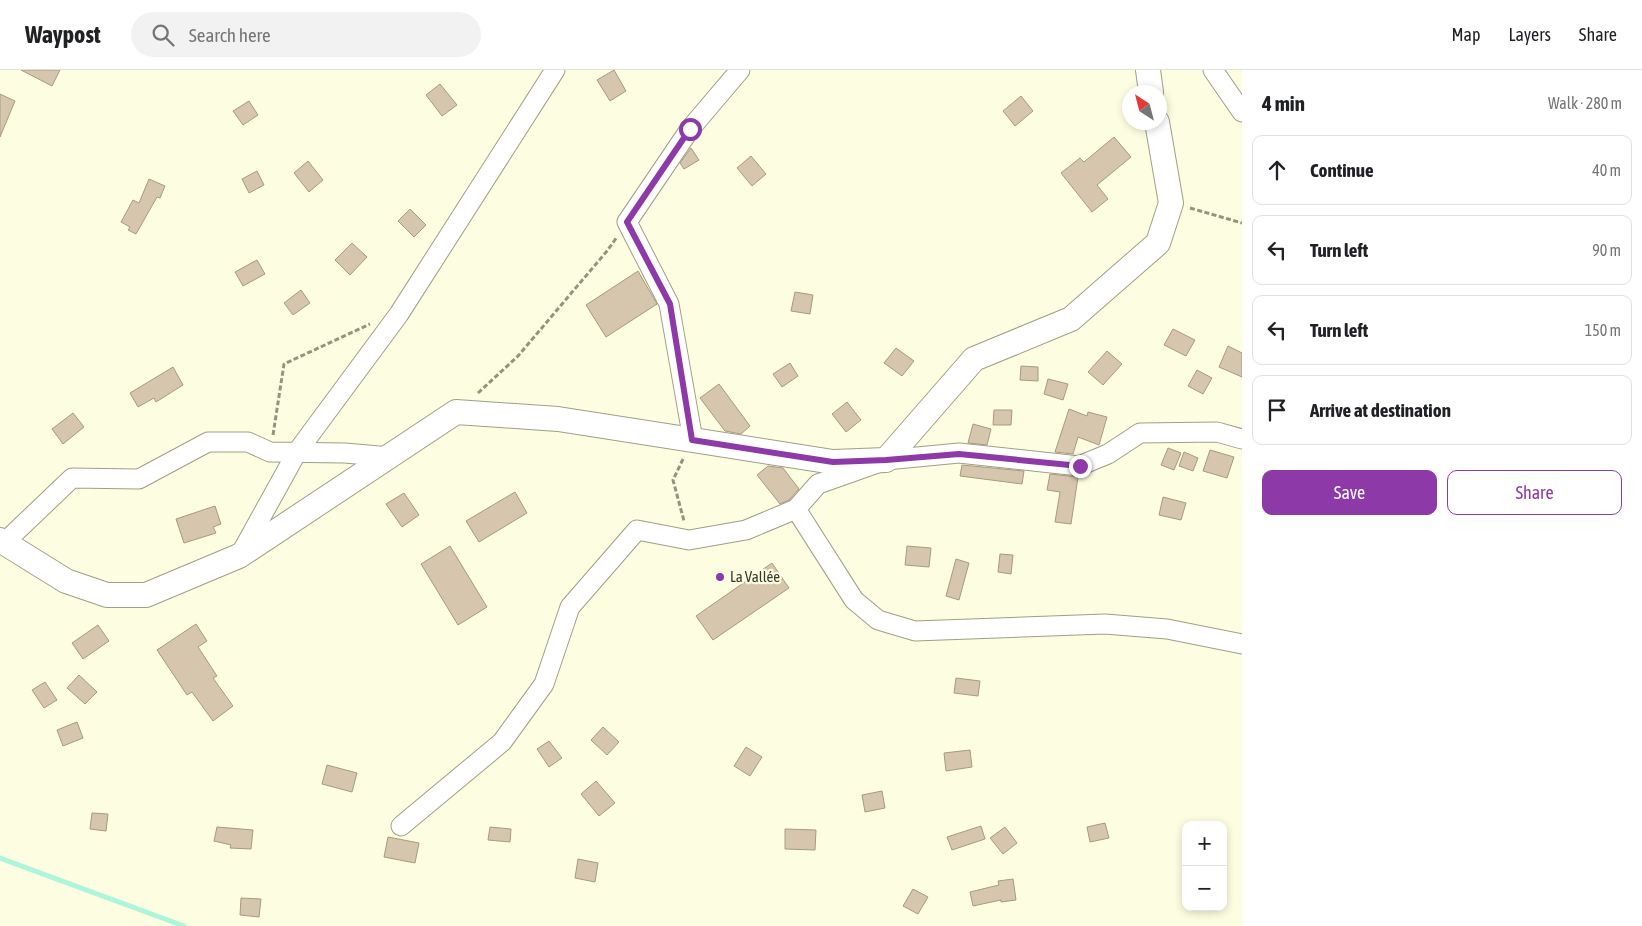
<!DOCTYPE html>
<meta charset="utf-8">
<style>
:root{--surface:#fff;--page:#f2f2f2;--text:#202124;--muted:#757577;--line:#e0e0e0;--accent:#8d3aa8}
body{margin:0;font-family:"Asap Condensed",sans-serif;background:var(--page);color:var(--text)}
.controls{position:absolute;right:15px;bottom:15px;display:grid;overflow:hidden;border-radius:10px;box-shadow:0 2px 8px #0003}
.controls button{width:45px;height:45px;display:grid;place-items:center;padding:0;border:0;border-bottom:1px solid var(--line);background:var(--surface);color:var(--text);font:25px sans-serif}
.compass{position:absolute;left:1122px;top:15px;width:45px;height:45px;border-radius:50%;background:var(--surface);box-shadow:0 2px 8px #0003;rotate:324deg}
.stop{position:absolute;width:15px;height:15px;margin:-11px;border:4px solid #8d3aa8;border-radius:50%;background:#fff}
.stop.end{background:#8d3aa8;border-color:#fff;box-shadow:0 1px 5px #0008}
.list{margin:0;padding:0;list-style:none}
h2{display:flex;justify-content:space-between;align-items:center;height:65px;margin:0;padding:0 20px;font-size:21px}
h2 small{font-size:16px;font-weight:400;color:var(--muted)}
.list li{display:grid;grid-template-columns:32px 1fr auto;gap:15px;align-items:center;box-sizing:border-box;height:70px;margin:0 10px 10px;padding:0 10px;border:1px solid var(--line);border-radius:10px}
.list b{display:block;font-size:19px;white-space:nowrap}
.list em{font-size:16px;font-style:normal;color:var(--muted)}
.actions{display:flex;gap:10px;padding:15px 20px}
.actions a{flex:1;padding:11px 0;border:1px solid var(--accent);border-radius:10px;text-align:center;font-size:18px;color:var(--accent)}
.actions .main{background:var(--accent);color:#fff}
.icon{flex:none;width:28px;height:28px;fill:none;stroke:currentColor;stroke-width:2;stroke-linecap:round;stroke-linejoin:round}
.map{position:relative;flex:none;width:1242px;height:856px;overflow:hidden}
header{display:flex;align-items:center;gap:30px;box-sizing:border-box;height:70px;padding:0 25px;background:var(--surface);border-bottom:1px solid var(--line)}
header strong{font-size:24px}
nav{display:flex;gap:28px;margin-inline-start:auto;font-size:18px}
.search{width:350px;height:45px;background:var(--page);display:flex;align-items:center;gap:12px;box-sizing:border-box;padding:0 18px;border-radius:28px;color:var(--muted);font-size:19px}
main{display:flex}
aside{flex:1;background:var(--surface)}
.map>svg:first-child{display:block}
.lines{fill:none;stroke-linecap:round;stroke-linejoin:round}
.stream{stroke:#adf6db;stroke-width:5}
.building{fill:#d6c6ae;stroke:#a89982}
.minor-casing{stroke:#9f9f85;stroke-width:21}
.tertiary-casing{stroke:#9f9f85;stroke-width:26}
.path{stroke:#939480;stroke-width:3;stroke-dasharray:5 2.5;stroke-linecap:butt}
.minor{stroke:#fff;stroke-width:19}
.tertiary{stroke:#fff;stroke-width:24}
.route{stroke:#8d3aa8;stroke-width:6}
.poi-dot{fill:#8d3aa8;stroke:#fdfee1;stroke-width:2}
.labels{text-anchor:middle;stroke-width:4.5;stroke-linejoin:round;paint-order:stroke}
.poi-label{font-size:15px;fill:#37372c;stroke:#fdfee1;text-anchor:start}
</style>
<header>
<strong>Waypost</strong>
<div class="search"><svg class="icon" aria-label="search" viewBox="0 0 24 24"><circle cx="10" cy="10" r="6"/><path d="M15 15l6 6"/></svg>Search here</div>
<nav><a>Map</a><a>Layers</a><a>Share</a></nav>
</header>
<main>
<div class="map">
<svg width="1242" height="856" viewBox="0 0 1242 856">
<rect width="100%" height="100%" fill="#fdfee1"/>
<g class="lines">
<polyline class="stream" points="0,788 184,856"/>
</g>
<g class="building">
<polygon points="21,0 60,0 52,16"/>
<polygon points="614,0 626,21 610,31 597,10"/>
<polygon points="440,14 457,35 442,46 426,25"/>
<polygon points="0,24 15,31 0,67"/>
<polygon points="1021,26 1033,41 1015,56 1003,41"/>
<polygon points="249,31 258,45 243,55 233,41"/>
<polygon points="1114,67 1131,87 1097,115 1108,129 1092,142 1061,103 1080,88 1084,92"/>
<polygon points="691,78 699,90 684,99 680,93"/>
<polygon points="751,86 766,104 752,116 737,98"/>
<polygon points="308,91 323,110 309,122 294,103"/>
<polygon points="257,101 264,115 249,123 242,109"/>
<polygon points="149,109 165,116 160,128 157,127 136,164 128,160 130,157 121,152 133,130 139,133"/>
<polygon points="410,139 426,155 414,167 398,151"/>
<polygon points="352,173 367,187 350,205 335,190"/>
<polygon points="257,190 265,204 243,216 235,202"/>
<polygon points="638,201 657,234 606,267 586,235"/>
<polygon points="301,220 310,233 293,245 284,233"/>
<polygon points="795,222 813,225 810,244 791,241"/>
<polygon points="1173,259 1195,270 1186,286 1164,275"/>
<polygon points="1228,276 1242,283 1242,307 1219,297"/>
<polygon points="896,278 914,291 902,306 884,293"/>
<polygon points="1107,281 1122,294 1103,315 1088,302"/>
<polygon points="790,293 798,306 782,317 773,304"/>
<polygon points="1021,296 1038,297 1038,311 1020,310"/>
<polygon points="173,297 183,315 156,332 154,328 138,337 130,323"/>
<polygon points="1197,300 1212,308 1203,324 1188,316"/>
<polygon points="1048,309 1068,314 1063,330 1044,324"/>
<polygon points="719,314 750,356 741,364 725,361 700,328"/>
<polygon points="847,332 861,350 846,362 832,344"/>
<polygon points="1069,339 1087,346 1088,342 1107,347 1099,375 1078,367 1073,384 1055,382"/>
<polygon points="994,340 1012,340 1011,355 993,355"/>
<polygon points="73,343 84,357 63,374 52,359"/>
<polygon points="973,354 991,359 987,375 968,373"/>
<polygon points="1168,378 1181,383 1174,400 1161,395"/>
<polygon points="1210,380 1234,387 1227,408 1203,401"/>
<polygon points="1184,382 1198,388 1193,401 1179,396"/>
<polygon points="962,395 1024,401 1022,414 960,406"/>
<polygon points="768,396 783,398 799,419 789,430 780,434 757,405"/>
<polygon points="1050,404 1078,407 1071,454 1055,452 1060,422 1047,420"/>
<polygon points="515,422 527,443 479,472 466,451"/>
<polygon points="404,423 419,445 402,457 386,434"/>
<polygon points="1163,427 1186,433 1181,450 1159,445"/>
<polygon points="215,436 221,454 213,457 216,463 184,473 176,449"/>
<polygon points="450,476 487,537 458,555 421,494"/>
<polygon points="907,476 931,478 929,497 905,495"/>
<polygon points="1000,484 1013,485 1011,504 998,502"/>
<polygon points="956,489 969,493 959,530 946,526"/>
<polygon points="772,493 789,518 713,570 696,546"/>
<polygon points="196,554 207,571 198,577 217,606 213,608 233,636 213,651 192,622 187,625 157,580"/>
<polygon points="98,555 109,571 83,589 72,573"/>
<polygon points="79,605 97,622 85,634 67,618"/>
<polygon points="956,608 980,611 978,626 954,623"/>
<polygon points="45,612 57,630 44,638 32,620"/>
<polygon points="77,652 83,668 63,676 57,660"/>
<polygon points="603,657 619,672 607,685 591,670"/>
<polygon points="549,671 562,688 549,697 537,679"/>
<polygon points="746,677 762,687 750,706 734,696"/>
<polygon points="970,680 972,697 946,701 944,683"/>
<polygon points="327,695 357,703 352,722 322,714"/>
<polygon points="596,711 615,733 599,746 581,724"/>
<polygon points="882,721 885,738 865,742 862,725"/>
<polygon points="92,743 108,744 106,761 90,759"/>
<polygon points="1105,753 1109,768 1090,772 1087,757"/>
<polygon points="981,756 985,769 952,780 947,767"/>
<polygon points="217,757 253,760 251,779 230,778 231,775 214,771"/>
<polygon points="490,757 511,759 510,772 488,770"/>
<polygon points="1005,757 1017,773 1003,784 990,768"/>
<polygon points="785,759 816,760 815,780 785,779"/>
<polygon points="388,767 419,773 415,793 384,787"/>
<polygon points="578,789 598,793 595,812 575,808"/>
<polygon points="1013,809 1016,830 1001,832 1001,830 973,836 970,822 999,815 998,811"/>
<polygon points="913,819 928,827 918,844 903,836"/>
<polygon points="241,828 261,829 259,847 240,845"/>
</g>
<g class="lines">
<defs>
<g id="minor">
<polyline points="1213,0 1242,42"/>
<polyline points="1242,369 1217,362 1140,363 1108,384 1079,396 959,383 886,390 818,414 796,439 854,530 878,550 915,561 1105,554 1167,559 1242,574"/>
<polyline points="693,370 669,234 627,152 690,59 740,0"/>
<polyline points="4,473 72,408 139,409 208,372 248,372 270,382 345,383 390,387"/>
<polyline points="240,485 297,382 399,244 555,0"/>
<polyline points="401,756 502,672 544,614 570,537 637,460 689,470 746,460 796,439"/>
</g>
<g id="tertiary">
<polyline points="1148,0 1151,22"/>
<polyline points="0,470 66,511 107,525 146,525 239,486 456,342 558,349 833,392 886,390 974,289 1071,249 1158,173 1171,133 1157,52"/>
</g>
</defs>
<use href="#minor" class="minor-casing"/>
<use href="#tertiary" class="tertiary-casing"/>
<g class="path">
<polyline points="1190,138 1242,153"/>
<polyline points="478,323 518,286 607,181 617,167"/>
<polyline points="273,365 284,294 370,254"/>
<polyline points="683,389 673,410 684,451"/>
</g>
<use href="#minor" class="minor"/>
<use href="#tertiary" class="tertiary"/>
</g>
<g class="lines">
<polyline class="route" points="690,59 627,152 670,234 692,370 833,392 886,390 959,384 1080,396"/>
</g>
<circle class="poi-dot" cx="720" cy="507" r="5"/>
<g class="labels">
<g class="poi-label">
<text x="730" y="512">La Vallée</text>
</g>
</g>
</svg>
<div class="controls">
<button>+</button>
<button>−</button>
</div>
<svg class="compass" viewBox="-18 -18 36 36"><path d="M0-13l5 13h-10z" fill="#e53935"/><path d="M0 13l5-13h-10z" fill="#757577"/></svg>
<div class="stop" style="left:690px;top:59px"></div>
<div class="stop end" style="left:1080px;top:396px"></div>
</div>
<aside>
<h2>4 min<small>Walk · 280 m</small></h2>
<ul class="list">
<li><svg class="icon" aria-label="ahead" viewBox="0 0 24 24"><path d="M12 20V5M6 11l6-6 6 6"/></svg><div><b>Continue</b></div><em>40 m</em></li>
<li><svg class="icon" aria-label="left" viewBox="0 0 24 24"><path d="M17 20v-9H6M10 6l-5 5 5 5"/></svg><div><b>Turn left</b></div><em>90 m</em></li>
<li><svg class="icon" aria-label="left" viewBox="0 0 24 24"><path d="M17 20v-9H6M10 6l-5 5 5 5"/></svg><div><b>Turn left</b></div><em>150 m</em></li>
<li><svg class="icon" aria-label="arrive" viewBox="0 0 24 24"><path d="M6 21V4h12l-3 4 3 4H6"/></svg><div><b>Arrive at destination</b></div></li>
</ul>
<div class="actions"><a class="main">Save</a><a>Share</a></div>
</aside>
</main>
